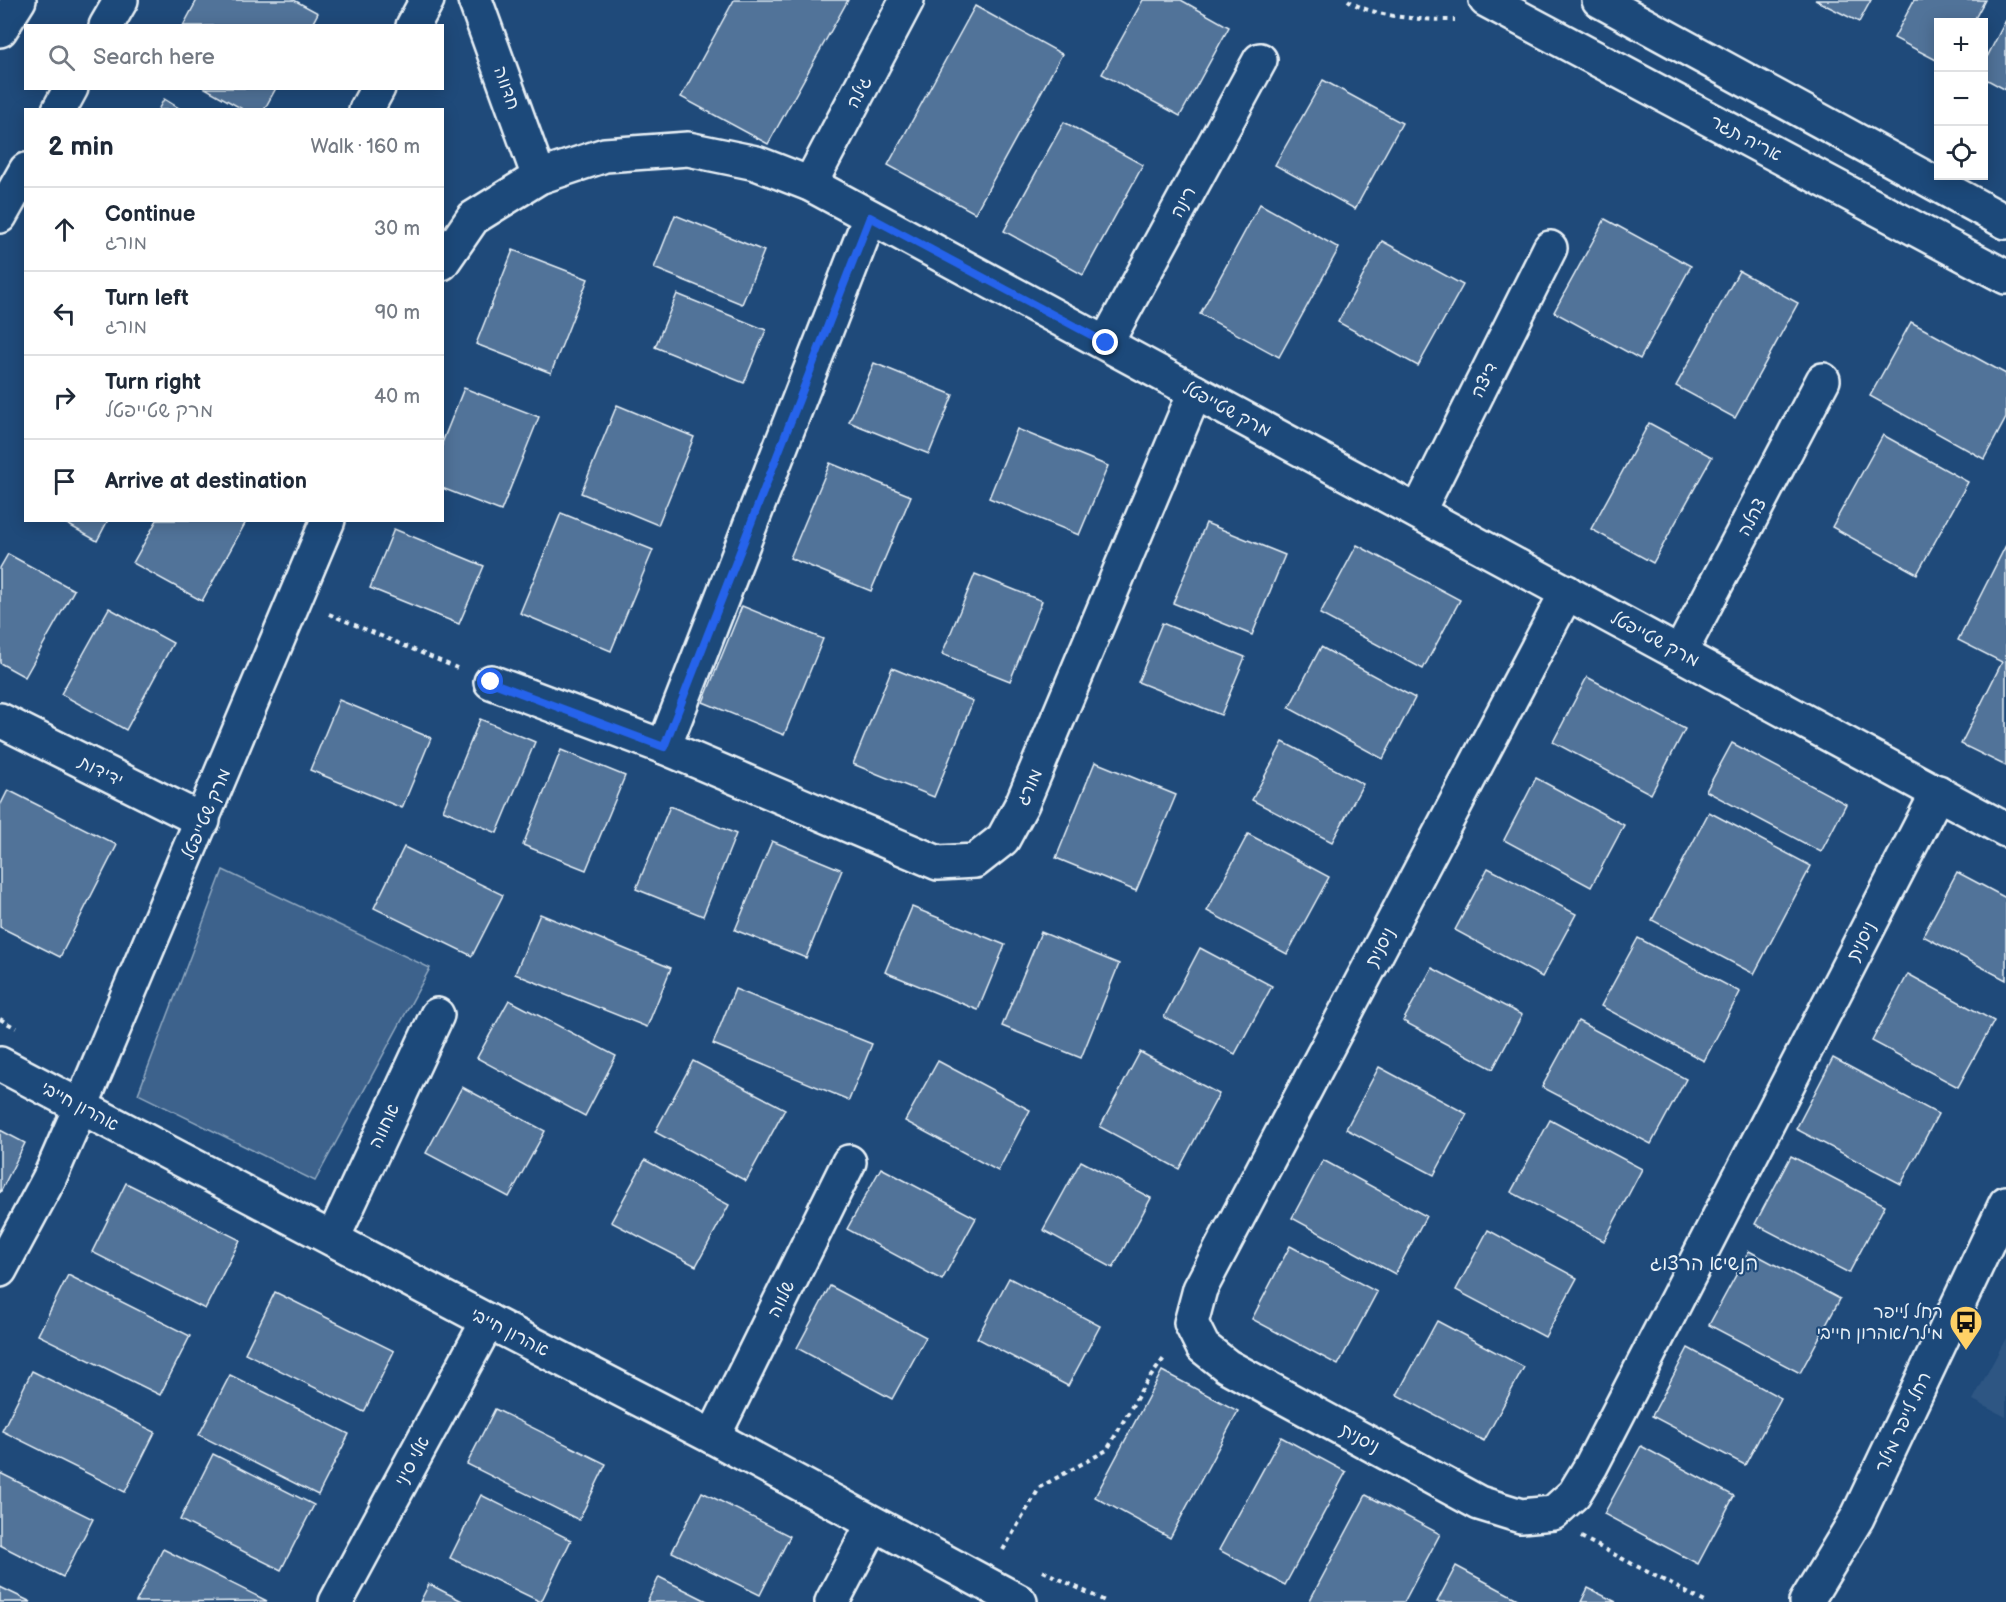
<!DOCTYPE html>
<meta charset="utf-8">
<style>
:root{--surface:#fff;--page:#f2f2f3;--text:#1f2937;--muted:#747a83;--line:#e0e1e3}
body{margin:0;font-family:"Balsamiq Sans","Playpen Sans Hebrew",sans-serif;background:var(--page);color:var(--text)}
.controls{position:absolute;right:18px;top:18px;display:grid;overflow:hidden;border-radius:0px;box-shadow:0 3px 15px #0003}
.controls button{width:54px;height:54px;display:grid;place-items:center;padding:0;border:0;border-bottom:2px solid var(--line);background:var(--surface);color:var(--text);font:30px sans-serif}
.stop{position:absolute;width:18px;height:18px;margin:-14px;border:4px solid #2563eb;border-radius:50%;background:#fff}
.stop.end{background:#2563eb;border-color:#fff;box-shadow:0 2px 6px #0008}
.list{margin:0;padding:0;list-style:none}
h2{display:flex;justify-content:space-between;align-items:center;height:78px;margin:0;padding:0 24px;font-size:26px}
h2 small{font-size:20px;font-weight:400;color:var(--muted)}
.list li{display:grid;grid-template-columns:39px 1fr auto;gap:18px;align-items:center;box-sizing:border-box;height:84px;padding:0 24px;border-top:2px solid var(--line)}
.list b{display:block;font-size:22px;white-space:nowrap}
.list p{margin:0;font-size:20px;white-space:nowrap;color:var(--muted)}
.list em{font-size:20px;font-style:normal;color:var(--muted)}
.icon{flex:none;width:33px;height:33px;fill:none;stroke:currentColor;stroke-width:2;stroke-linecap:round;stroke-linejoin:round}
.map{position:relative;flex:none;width:2006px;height:1602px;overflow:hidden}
.search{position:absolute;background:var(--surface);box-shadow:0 3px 15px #0003;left:24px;top:24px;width:420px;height:66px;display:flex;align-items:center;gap:15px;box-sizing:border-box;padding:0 21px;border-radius:0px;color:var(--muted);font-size:22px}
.panel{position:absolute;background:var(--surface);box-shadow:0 3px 15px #0003;left:24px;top:108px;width:420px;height:414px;border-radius:0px}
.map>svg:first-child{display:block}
.built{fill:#2e5683}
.green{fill:#3c628c;stroke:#92aac2;stroke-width:1.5}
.building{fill:#517399;stroke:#e8f1f8;stroke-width:1.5}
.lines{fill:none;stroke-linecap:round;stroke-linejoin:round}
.minor-casing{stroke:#e8f1f8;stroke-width:38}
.tertiary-casing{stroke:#e8f1f8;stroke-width:38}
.secondary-casing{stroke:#e8f1f8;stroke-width:38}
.path{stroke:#e8f1f8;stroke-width:4;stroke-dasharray:4.5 4.5;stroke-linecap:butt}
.minor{stroke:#1f4a7a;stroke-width:33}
.tertiary{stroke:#1f4a7a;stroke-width:33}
.secondary{stroke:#1f4a7a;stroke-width:33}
.route{stroke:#2563eb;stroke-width:8}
.labels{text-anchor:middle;stroke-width:4.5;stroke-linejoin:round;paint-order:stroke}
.street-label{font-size:18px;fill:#e8f1f8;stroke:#1f4a7a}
.poi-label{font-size:18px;fill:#e8f1f8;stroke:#1f4a7a;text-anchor:end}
.neighbourhood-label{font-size:20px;fill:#e8f1f8;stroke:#1f4a7a}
</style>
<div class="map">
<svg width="2006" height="1602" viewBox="0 0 2006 1602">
<rect width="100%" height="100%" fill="#1f4a7a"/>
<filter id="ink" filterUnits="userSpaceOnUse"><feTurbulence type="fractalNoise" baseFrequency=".0167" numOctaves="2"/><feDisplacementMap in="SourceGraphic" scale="12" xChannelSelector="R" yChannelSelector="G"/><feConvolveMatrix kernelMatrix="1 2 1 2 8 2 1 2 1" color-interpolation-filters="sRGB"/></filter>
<g filter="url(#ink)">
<polygon class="built" points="2006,1338 2006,1417 1973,1400"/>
<polygon class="green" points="223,870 430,968 315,1181 138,1094"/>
<g class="building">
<polygon points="197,0 294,0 318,13 311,26 183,26"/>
<polygon points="734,0 848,0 768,144 681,97"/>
<polygon points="1143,0 1181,0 1229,27 1180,116 1102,74"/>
<polygon points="1815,0 1871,0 1859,22"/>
<polygon points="1914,0 1985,0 1973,22 1938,22 1938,61 1894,38"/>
<polygon points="975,6 1062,54 975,213 888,165"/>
<polygon points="2006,20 2006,90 1984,78 1984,63"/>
<polygon points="1323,80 1402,123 1355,209 1275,165"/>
<polygon points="205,88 276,88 264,110 244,110"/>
<polygon points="164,99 182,110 158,110"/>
<polygon points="1064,122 1143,165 1083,275 1004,231"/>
<polygon points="1260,204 1339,248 1279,357 1200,314"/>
<polygon points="675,215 764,251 742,304 654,268"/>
<polygon points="1605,219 1691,266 1640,359 1554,312"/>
<polygon points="1382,241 1463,285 1418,366 1338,322"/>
<polygon points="513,250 588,279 551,373 476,344"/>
<polygon points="1739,271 1798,303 1735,418 1676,386"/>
<polygon points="677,294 766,330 744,383 655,347"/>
<polygon points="1911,322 2006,374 2006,418 1984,459 1870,396"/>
<polygon points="874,363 953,395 929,454 849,422"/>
<polygon points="464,388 539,417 501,511 442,488 442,443"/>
<polygon points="617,405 694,437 658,525 581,493"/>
<polygon points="1649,423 1712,457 1653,563 1591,529"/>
<polygon points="1017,429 1108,466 1079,535 989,498"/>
<polygon points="1883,435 1968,482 1917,574 1832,527"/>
<polygon points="830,463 911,496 871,591 790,558"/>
<polygon points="561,513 653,550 611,651 520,613"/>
<polygon points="60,520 108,520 97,541"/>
<polygon points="157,520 247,520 202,601 133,563"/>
<polygon points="1206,523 1285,555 1252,635 1173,603"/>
<polygon points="394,529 484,566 459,624 370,588"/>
<polygon points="1357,545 1460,600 1423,669 1320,614"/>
<polygon points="2006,545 2006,766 1961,744 2002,662 1958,640"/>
<polygon points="8,554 74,590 25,677 0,663 0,568"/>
<polygon points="975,574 1042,601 1010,681 942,654"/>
<polygon points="742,606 823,639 784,735 703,702"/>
<polygon points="109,608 173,643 126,730 61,694"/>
<polygon points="1162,623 1245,657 1221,715 1138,682"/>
<polygon points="1321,647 1415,698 1383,759 1289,708"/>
<polygon points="892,668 973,701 934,797 853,764"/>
<polygon points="1587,677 1685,729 1651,794 1553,742"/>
<polygon points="339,700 431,738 402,808 310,770"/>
<polygon points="480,719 535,742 497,833 443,810"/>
<polygon points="1283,742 1363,784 1332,842 1252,800"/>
<polygon points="1732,743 1846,804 1821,852 1706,791"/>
<polygon points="561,750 625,776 586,870 523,845"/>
<polygon points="1095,762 1176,795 1136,891 1056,858"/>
<polygon points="1536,778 1624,825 1591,887 1504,840"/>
<polygon points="8,790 117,845 60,957 0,927 0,806"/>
<polygon points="670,806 736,834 703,916 636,889"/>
<polygon points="1709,812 1811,866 1754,974 1652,920"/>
<polygon points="1248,834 1329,877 1287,954 1207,911"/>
<polygon points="772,841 842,870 806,958 735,930"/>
<polygon points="404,847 503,895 472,956 374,908"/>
<polygon points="1488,868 1576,914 1542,977 1455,930"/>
<polygon points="1957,872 2006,898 2006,980 1923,936"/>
<polygon points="912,907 1005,945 978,1010 885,972"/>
<polygon points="540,914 671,968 647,1027 515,974"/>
<polygon points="1041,932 1119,964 1081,1058 1002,1026"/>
<polygon points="1638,938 1740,992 1704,1061 1601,1006"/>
<polygon points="1200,948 1272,986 1235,1054 1164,1017"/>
<polygon points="1432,968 1522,1015 1493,1069 1403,1021"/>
<polygon points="1908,974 1994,1021 1958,1087 1872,1041"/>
<polygon points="735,989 872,1044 849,1100 713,1044"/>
<polygon points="509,1000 616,1056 585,1116 477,1058"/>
<polygon points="1578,1021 1686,1079 1651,1144 1542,1087"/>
<polygon points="1140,1052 1219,1094 1179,1169 1100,1127"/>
<polygon points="1833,1058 1938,1114 1901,1184 1796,1129"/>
<polygon points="693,1061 785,1109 746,1181 655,1132"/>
<polygon points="938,1061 1030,1110 998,1171 905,1121"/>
<polygon points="1379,1067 1467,1114 1434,1175 1346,1129"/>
<polygon points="462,1087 545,1131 509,1197 426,1153"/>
<polygon points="1550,1120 1642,1169 1604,1241 1511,1192"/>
<polygon points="0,1130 25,1143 0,1193"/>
<polygon points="1791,1156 1885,1205 1849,1273 1755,1224"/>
<polygon points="645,1160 729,1205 696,1266 611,1222"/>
<polygon points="1323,1160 1426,1216 1395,1274 1292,1218"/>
<polygon points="1081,1161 1151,1198 1113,1268 1043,1230"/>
<polygon points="881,1168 976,1218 942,1280 847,1229"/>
<polygon points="126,1183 240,1240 205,1309 92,1252"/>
<polygon points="1488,1230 1577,1278 1545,1337 1456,1290"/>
<polygon points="1290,1246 1377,1292 1338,1365 1252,1319"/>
<polygon points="1749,1251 1840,1299 1800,1373 1709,1325"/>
<polygon points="68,1275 190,1336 160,1395 38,1335"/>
<polygon points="1009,1278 1100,1326 1068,1386 977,1338"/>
<polygon points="830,1286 926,1337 892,1399 797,1348"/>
<polygon points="275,1292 394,1351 364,1412 245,1353"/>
<polygon points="1437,1321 1524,1367 1484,1441 1397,1395"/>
<polygon points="1688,1348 1781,1398 1745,1465 1652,1416"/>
<polygon points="32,1371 155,1432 125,1492 2,1431"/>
<polygon points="1162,1371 1238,1411 1170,1538 1095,1497"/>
<polygon points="230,1375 349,1434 318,1495 199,1435"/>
<polygon points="495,1409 606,1464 579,1520 467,1464"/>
<polygon points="1281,1437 1346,1472 1285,1585 1219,1550"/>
<polygon points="1641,1446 1734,1496 1698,1564 1604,1514"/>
<polygon points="213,1454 314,1505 281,1570 180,1520"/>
<polygon points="0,1473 93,1519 63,1577 0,1545"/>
<polygon points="702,1492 790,1536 760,1595 672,1552"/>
<polygon points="481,1495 571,1540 541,1602 450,1558"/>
<polygon points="1366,1495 1440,1534 1404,1602 1309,1602"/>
<polygon points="163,1549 267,1601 136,1602"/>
<polygon points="1456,1566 1523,1602 1437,1602"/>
<polygon points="659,1577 709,1602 647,1602"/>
<polygon points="429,1584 464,1602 420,1602"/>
<polygon points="0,1587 31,1602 0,1602"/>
<polygon points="1588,1588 1616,1602 1581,1602"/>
</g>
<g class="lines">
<defs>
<g id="minor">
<polyline points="475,0 539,177"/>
<polyline points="413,26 427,0"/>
<polyline points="366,110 378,88"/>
<polyline points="810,184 907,0"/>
<polyline points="442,263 473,218 539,177 605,155 688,149 756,163 810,184 2006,830"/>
<polyline points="1106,343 1260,60"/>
<polyline points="1418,512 1550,248"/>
<polyline points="1567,592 1200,1289 1191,1323 1203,1347 1227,1366 1479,1503 1521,1516 1553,1513 1574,1494 1591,1466 1938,792"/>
<polyline points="1680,653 1823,380"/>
<polyline points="491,682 664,747 938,863 975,861 1003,839 1022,804 1195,392"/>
<polyline points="0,720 203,821"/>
<polyline points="664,747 870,217"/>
<polyline points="0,1064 488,1321 713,1437 1020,1602"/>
<polyline points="333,1238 437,1015"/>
<polyline points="0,1270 49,1179 81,1106 328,520"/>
<polyline points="713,1437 849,1162"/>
<polyline points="336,1602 488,1321"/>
<polyline points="832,1602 873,1524"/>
<polyline points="1806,1602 1857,1518 2006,1203"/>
</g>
<g id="tertiary">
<polyline points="1486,0 2006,277"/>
<polyline points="1599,0 2006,222"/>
</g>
<g id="secondary">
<polyline points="106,26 121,0"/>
<polyline points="0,30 19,0"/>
<polyline points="59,110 71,88"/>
<polyline points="0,216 26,170"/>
</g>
</defs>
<use href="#minor" class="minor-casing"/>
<use href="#tertiary" class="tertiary-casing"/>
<use href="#secondary" class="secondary-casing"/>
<g class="path">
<path d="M1348,0C1372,18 1425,20 1455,20"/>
<polyline points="329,614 457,668"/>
<polyline points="0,1019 16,1028"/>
<polyline points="1581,1537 1705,1602"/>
<polyline points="1003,1550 1040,1487 1107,1450 1143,1387 1165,1357"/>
<polyline points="1043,1571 1107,1602"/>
</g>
<use href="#minor" class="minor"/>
<use href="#tertiary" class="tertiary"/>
<use href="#secondary" class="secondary"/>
</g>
</g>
<g class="lines" filter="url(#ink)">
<polyline class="route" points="491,682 664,747 870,217 1106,343"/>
</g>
<defs>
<symbol id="bus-pin" viewBox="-11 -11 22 30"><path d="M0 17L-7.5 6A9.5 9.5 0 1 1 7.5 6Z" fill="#ffd166" stroke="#1f4a7a"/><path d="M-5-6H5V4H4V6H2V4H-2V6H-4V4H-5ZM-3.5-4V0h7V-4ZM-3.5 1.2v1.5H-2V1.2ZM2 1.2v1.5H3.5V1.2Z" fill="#111"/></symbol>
</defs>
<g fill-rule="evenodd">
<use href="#bus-pin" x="1947" y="1303" width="38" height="52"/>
</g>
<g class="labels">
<g class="street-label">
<text transform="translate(507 88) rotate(70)" y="6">חדווה</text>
<text transform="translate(859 92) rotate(-62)" y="6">גילה</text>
<text transform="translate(1746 138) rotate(28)" y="6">אריה תגר</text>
<text transform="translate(1183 202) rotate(-61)" y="6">רינה</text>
<text transform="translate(1484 380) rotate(-64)" y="6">דיצה</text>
<text transform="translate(1227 409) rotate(28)" y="6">מרק שטייפטל</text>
<text transform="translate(1752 517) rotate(-62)" y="6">צהלה</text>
<text transform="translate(1655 639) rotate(28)" y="6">מרק שטייפטל</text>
<text transform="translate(101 771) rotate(26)" y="6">ידידות</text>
<text transform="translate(1029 787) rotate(-66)" y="6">מורג</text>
<text transform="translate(206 814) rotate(-67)" y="6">מרק שטייפטל</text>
<text transform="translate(1861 941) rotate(-63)" y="6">ניסנית</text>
<text transform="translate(1380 947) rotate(-62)" y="6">ניסנית</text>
<text transform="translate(80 1106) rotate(28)" y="6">אהרון חייבי</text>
<text transform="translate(384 1126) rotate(-65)" y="6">אחווה</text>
<text transform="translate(781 1299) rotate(-64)" y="6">שלווה</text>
<text transform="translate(510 1332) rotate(27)" y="6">אהרון חייבי</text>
<text transform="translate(1903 1422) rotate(-65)" y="6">רחל לייפר מילר</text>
<text transform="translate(1360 1438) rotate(28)" y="6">ניסנית</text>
<text transform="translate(412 1461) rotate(-62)" y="6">אלי סיני</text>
</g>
<g class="poi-label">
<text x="1943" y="1318">רחל לייפר<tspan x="1943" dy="21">מילר/אהרון חייבי</tspan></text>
</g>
<g class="neighbourhood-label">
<text x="1704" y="1270">הנשיא הרצוג</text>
</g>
</g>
</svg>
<div class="controls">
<button>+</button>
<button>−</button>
<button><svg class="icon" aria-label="locate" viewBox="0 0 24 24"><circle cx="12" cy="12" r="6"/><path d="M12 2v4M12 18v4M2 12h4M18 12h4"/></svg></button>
</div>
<div class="stop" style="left:491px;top:682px"></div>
<div class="stop end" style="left:1106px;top:343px"></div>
<div class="search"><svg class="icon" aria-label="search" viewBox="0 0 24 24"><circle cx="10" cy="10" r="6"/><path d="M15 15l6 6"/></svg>Search here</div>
<section class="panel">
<h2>2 min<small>Walk · 160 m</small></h2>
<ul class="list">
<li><svg class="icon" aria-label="ahead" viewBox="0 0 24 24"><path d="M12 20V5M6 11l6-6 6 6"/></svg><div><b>Continue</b><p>מורג</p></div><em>30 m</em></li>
<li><svg class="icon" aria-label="left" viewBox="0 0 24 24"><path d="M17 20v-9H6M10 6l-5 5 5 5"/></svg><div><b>Turn left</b><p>מורג</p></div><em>90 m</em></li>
<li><svg class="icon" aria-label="right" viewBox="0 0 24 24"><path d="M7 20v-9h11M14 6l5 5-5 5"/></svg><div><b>Turn right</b><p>מרק שטייפטל</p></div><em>40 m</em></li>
<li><svg class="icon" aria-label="arrive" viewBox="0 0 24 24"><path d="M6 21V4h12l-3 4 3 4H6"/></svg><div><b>Arrive at destination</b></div></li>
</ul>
</section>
</div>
